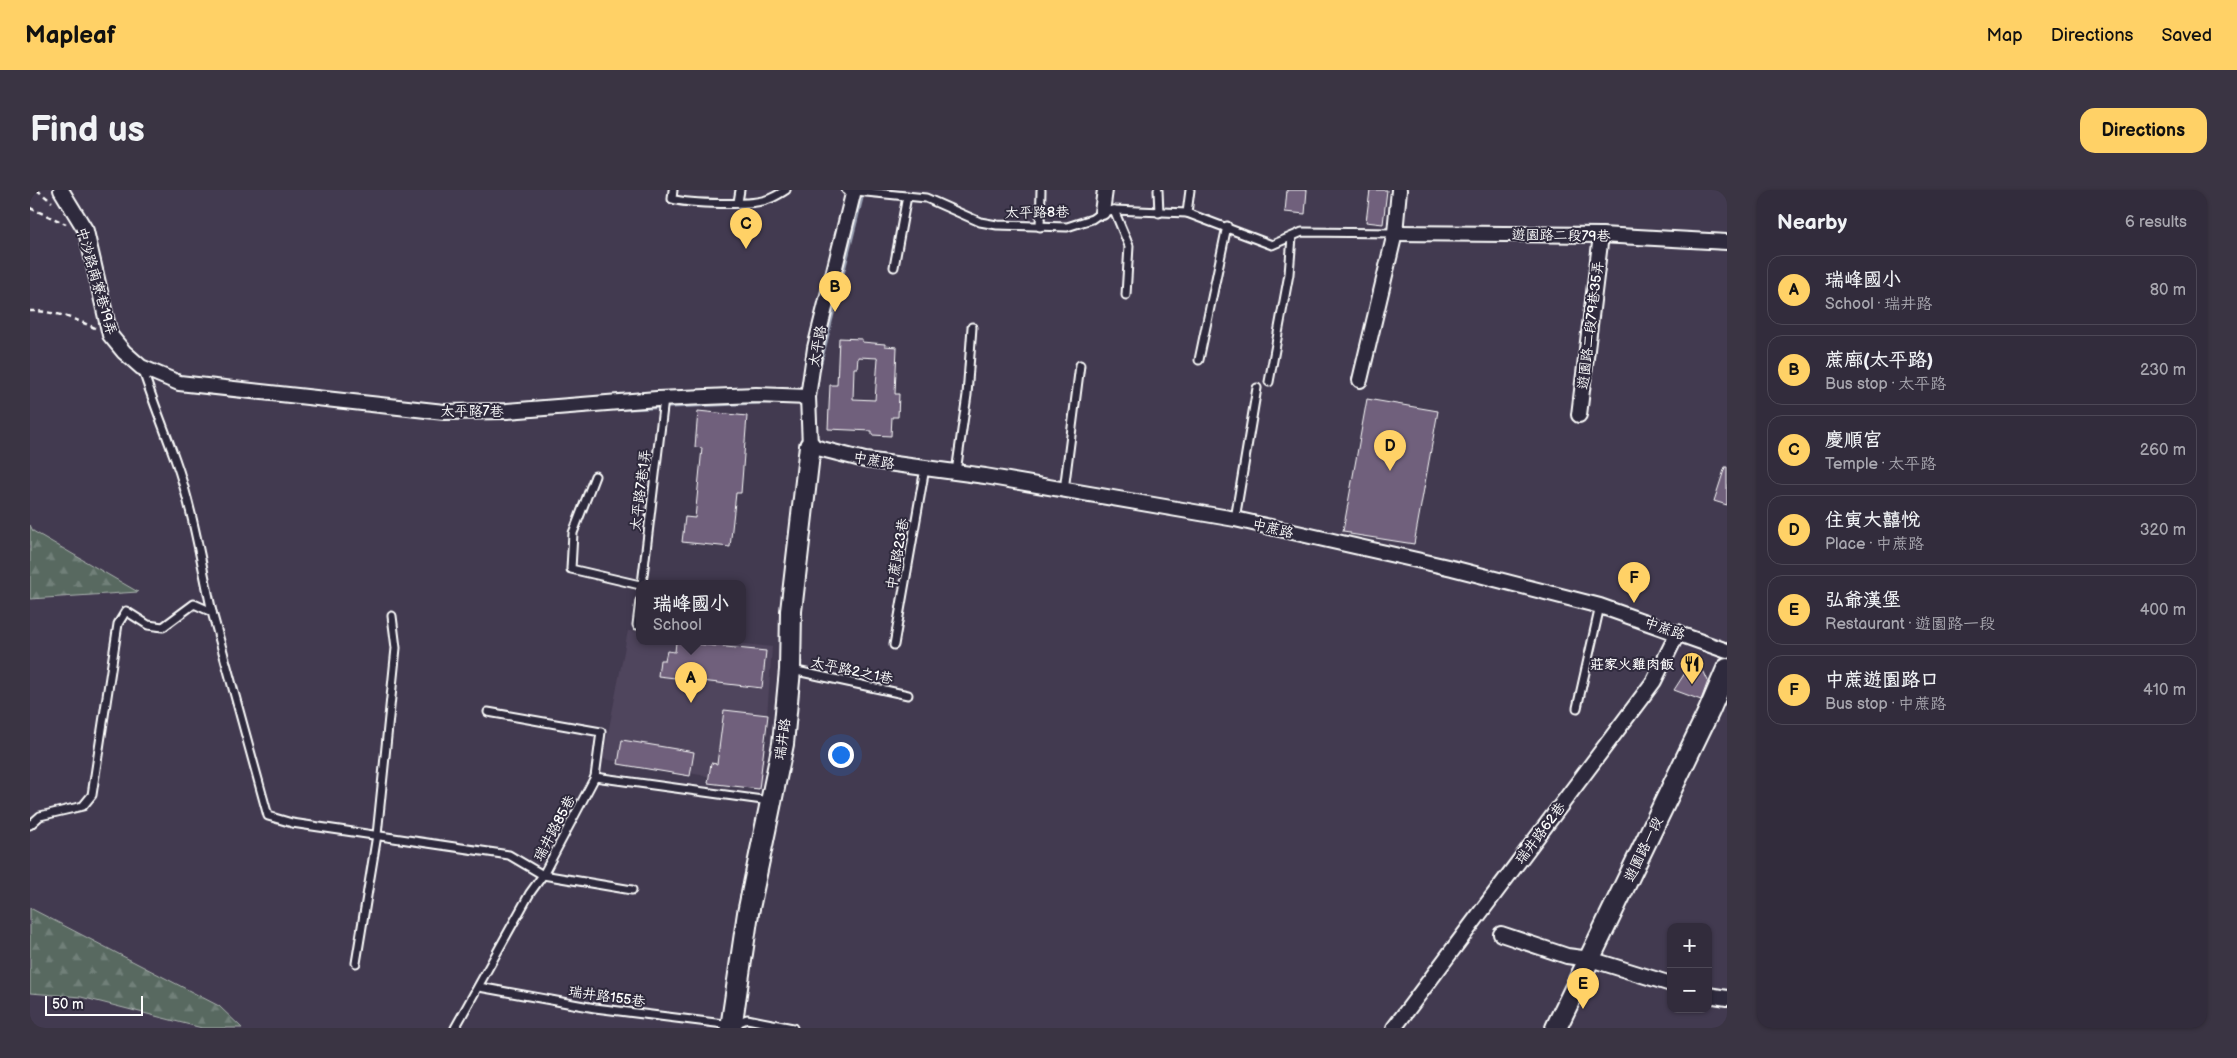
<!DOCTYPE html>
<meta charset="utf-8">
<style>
:root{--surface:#322c3c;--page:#3a3443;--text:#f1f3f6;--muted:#a8a7af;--line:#4d4856;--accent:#ffd166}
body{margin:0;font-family:"Balsamiq Sans","LXGW WenKai TC",sans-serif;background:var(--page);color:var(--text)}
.controls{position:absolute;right:15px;bottom:15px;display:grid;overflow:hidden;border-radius:10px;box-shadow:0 1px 4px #0004}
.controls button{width:45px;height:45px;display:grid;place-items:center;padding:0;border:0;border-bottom:1px solid var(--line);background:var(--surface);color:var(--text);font:25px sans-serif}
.scale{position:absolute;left:15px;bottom:12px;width:98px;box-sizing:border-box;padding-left:5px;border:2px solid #fff;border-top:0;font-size:14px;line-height:18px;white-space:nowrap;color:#fff;-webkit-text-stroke:4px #2f2a3d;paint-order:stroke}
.you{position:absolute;left:810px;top:564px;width:18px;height:18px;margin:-12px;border:4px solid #fff;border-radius:50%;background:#1a73e8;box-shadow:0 0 0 8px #1a73e833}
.badge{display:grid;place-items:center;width:32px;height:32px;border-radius:50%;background:var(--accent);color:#111;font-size:16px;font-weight:700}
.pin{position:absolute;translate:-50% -41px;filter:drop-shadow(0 1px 2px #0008)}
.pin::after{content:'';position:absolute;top:26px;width:18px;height:15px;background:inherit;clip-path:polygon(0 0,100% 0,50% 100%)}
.popup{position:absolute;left:606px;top:390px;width:110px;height:65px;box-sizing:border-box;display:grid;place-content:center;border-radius:10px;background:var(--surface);filter:drop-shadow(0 1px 4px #0005);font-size:16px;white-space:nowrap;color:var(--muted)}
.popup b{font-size:19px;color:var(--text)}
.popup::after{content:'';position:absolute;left:50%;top:100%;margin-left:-10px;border:10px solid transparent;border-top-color:var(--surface)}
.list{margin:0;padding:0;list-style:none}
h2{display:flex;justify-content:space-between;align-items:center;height:65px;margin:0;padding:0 20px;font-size:21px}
h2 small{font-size:16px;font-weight:400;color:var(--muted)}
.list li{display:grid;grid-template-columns:32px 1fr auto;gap:15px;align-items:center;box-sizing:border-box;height:70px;margin:0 10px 10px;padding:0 10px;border:1px solid var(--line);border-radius:15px}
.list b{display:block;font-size:19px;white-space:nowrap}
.list p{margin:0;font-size:16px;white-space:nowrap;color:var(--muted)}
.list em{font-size:16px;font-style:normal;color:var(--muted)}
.map{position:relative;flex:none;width:1697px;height:838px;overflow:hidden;border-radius:15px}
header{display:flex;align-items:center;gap:30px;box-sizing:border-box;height:70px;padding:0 25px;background:var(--accent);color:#111}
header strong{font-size:24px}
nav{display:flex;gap:28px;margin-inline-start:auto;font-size:18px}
.intro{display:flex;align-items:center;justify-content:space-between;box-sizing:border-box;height:120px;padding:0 30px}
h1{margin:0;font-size:35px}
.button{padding:12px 22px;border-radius:15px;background:var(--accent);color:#111;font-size:18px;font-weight:700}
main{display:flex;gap:30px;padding:0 30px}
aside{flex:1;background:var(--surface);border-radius:15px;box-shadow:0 1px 4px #0004}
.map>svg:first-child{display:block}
.built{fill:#50455d}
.forest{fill:url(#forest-firs);stroke:#acb4b0}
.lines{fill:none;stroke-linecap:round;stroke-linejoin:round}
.stream{stroke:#979eb0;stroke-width:4}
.building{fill:#6f607b;stroke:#fff;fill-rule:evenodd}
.lane-casing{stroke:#fff;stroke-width:11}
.street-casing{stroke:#fff;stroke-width:18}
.secondary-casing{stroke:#fff;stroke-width:24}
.path{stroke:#fff;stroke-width:2.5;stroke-dasharray:5 4;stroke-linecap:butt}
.lane{stroke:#2f2a3d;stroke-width:7}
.street{stroke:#2f2a3d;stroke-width:14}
.secondary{stroke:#2f2a3d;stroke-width:20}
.labels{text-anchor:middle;stroke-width:4;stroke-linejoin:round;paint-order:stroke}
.street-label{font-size:14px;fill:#fff;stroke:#2f2a3d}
.poi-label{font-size:14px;font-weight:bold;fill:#fff;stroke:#2f2a3d;text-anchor:end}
</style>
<header>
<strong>Mapleaf</strong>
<nav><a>Map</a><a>Directions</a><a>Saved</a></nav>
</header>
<div class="intro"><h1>Find us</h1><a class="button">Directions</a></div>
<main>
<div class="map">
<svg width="1697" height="838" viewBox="0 0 1697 838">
<defs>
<pattern id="forest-firs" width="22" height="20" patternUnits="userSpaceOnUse" patternTransform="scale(1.25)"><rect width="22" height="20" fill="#586961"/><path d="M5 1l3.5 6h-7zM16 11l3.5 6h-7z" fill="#718079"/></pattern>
</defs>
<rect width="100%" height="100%" fill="#423a50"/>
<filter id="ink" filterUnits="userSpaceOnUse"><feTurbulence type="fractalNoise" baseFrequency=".02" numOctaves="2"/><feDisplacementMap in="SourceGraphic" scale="10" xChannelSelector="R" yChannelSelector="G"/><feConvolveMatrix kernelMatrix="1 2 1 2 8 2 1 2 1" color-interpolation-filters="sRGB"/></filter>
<g filter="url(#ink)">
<polygon class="built" points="598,441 610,442 610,452 695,452 742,457 732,595 573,569"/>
<g class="forest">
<polygon points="0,335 3,341 108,402 0,409"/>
<polygon points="0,718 189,816 212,838 172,838 51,807 0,803"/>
</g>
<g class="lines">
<g class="stream">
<polyline points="788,182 833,2"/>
<polyline points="588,219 741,212"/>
</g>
</g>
<g class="building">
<polygon points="1257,0 1277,0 1275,24 1255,22"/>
<polygon points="1340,0 1357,0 1353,34 1336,32"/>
<path d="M809,148L832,149V152L855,154V156L867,157L865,204H869L868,227H862L861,246L842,245V241L798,239L800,195H807ZM828,167L848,168L845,210L823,209L824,178H827Z"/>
<polygon points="1337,209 1408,221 1384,354 1320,344 1320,342 1313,341"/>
<polygon points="668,221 717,226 711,303 706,303 700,357 652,352 655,327 665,328 672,258 665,257"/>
<polygon points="1695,277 1697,277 1697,315 1684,311"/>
<polygon points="646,452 736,461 732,498 628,486 630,470 635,470 637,461 645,462"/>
<polygon points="1662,472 1674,482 1678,491 1671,510 1644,500"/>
<polygon points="694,520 738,525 729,599 678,593 681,573 687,574"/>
<polygon points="592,550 664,562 660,586 588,574"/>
</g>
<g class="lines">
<defs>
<g id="lane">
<path d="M643,0L642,9C659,14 723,16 739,9C745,7 751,3 756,0"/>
<polyline points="816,0 896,8 950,32 967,35 1037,37 1062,29 1072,22 1084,20 1157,23 1242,55 1272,42 1365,43"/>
<polyline points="1128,0 1129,23"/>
<polyline points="708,12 710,0"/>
<polyline points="1084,20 1099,56 1096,105"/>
<polyline points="1157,23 1160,0"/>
<polyline points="1010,37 1011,0"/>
<polyline points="864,77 877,6"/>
<polyline points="1169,170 1197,36"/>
<path d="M112,178C122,209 134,238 145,269C162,316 171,372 182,422"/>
<polyline points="1239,192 1259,84 1262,47"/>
<polyline points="926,282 937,205 942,137"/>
<polyline points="565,286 543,343 541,379 610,395"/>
<polyline points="1034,300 1050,175"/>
<polyline points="1205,329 1227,198"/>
<polyline points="612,394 634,209"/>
<polyline points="607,435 610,411"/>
<polyline points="864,455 895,278"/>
<polyline points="762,480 878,505"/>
<polyline points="1547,518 1570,416"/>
<polyline points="565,587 740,611"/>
<polyline points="0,635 10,626 53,616 62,605 88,434 96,421 118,435 133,437 164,414 182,422 238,626 262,633 479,665 513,685 602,700"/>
<polyline points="326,773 347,645 366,458 362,426"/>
<polyline points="449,797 565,818 702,835 717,829 763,838"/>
<polyline points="425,838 500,703 513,685 565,587 571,542 458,522"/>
</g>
<g id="street">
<polyline points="31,0 56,41 80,145 94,162 111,177 149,193 414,222 477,221 627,209 726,205 778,207"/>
<polyline points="824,0 785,158 778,207 780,256 835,270 955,286 1205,329 1422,378 1570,416 1697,461"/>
<polyline points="1072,22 1075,0"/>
<polyline points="1365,43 1571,45 1697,52"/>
<polyline points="1330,190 1365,43 1369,0"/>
<polyline points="1549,225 1571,45"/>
<polyline points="1471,744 1537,766 1560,769 1641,794"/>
<polyline points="1678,805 1697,808"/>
<polyline points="1364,838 1624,491 1648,442"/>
</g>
<g id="secondary">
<polyline points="701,838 718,723 753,554 760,480 761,421 780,256"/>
<polyline points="1526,838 1679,521 1697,479"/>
</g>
</defs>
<use href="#lane" class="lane-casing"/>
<use href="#street" class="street-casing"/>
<use href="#secondary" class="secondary-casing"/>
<g class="path">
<polyline points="7,0 22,12"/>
<polyline points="0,18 36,34"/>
<path d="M0,121C24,121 43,128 65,138"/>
</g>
<use href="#lane" class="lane"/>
<use href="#street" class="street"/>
<use href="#secondary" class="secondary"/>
</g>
</g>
<defs>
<symbol id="restaurant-pin" viewBox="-11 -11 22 30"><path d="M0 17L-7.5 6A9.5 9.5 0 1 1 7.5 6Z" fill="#ffd166" stroke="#2f2a3d"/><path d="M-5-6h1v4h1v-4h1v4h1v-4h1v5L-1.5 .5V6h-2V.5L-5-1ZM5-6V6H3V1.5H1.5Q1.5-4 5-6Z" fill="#111"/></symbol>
</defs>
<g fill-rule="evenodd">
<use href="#restaurant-pin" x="1648" y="460" width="28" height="38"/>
</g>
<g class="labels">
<g class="street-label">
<text transform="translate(1007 22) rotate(-1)" y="5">太平路8巷</text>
<text transform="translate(1531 45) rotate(1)" y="5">遊園路二段79巷</text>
<text transform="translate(67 91) rotate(74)" y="5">中沙路南寮巷19弄</text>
<text transform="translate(1560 135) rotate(-83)" y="5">遊園路二段79巷35弄</text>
<text transform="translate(787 156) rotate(-80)" y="5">太平路</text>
<text x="442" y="226">太平路7巷</text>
<text transform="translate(844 270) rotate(10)" y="5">中蔗路</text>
<text transform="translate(610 300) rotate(-83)" y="5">太平路7巷1弄</text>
<text transform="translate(1243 338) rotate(13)" y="5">中蔗路</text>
<text transform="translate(867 364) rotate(-80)" y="5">中蔗路23巷</text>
<text transform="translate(1635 438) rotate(19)" y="5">中蔗路</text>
<text transform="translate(822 480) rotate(12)" y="5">太平路2之1巷</text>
<text transform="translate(752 549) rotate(-82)" y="5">瑞井路</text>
<text transform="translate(524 638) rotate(-62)" y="5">瑞井路85巷</text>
<text transform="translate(1510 643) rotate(-53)" y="5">瑞井路62巷</text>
<text transform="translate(1613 659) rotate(-64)" y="5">遊園路一段</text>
<text transform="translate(577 806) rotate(8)" y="5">瑞井路155巷</text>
</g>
<g class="poi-label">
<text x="1644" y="479">莊家火雞肉飯</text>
</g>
</g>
</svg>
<div class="controls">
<button>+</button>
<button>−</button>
</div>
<div class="scale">50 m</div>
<div class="you"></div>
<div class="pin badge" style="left:661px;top:513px">A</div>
<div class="popup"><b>瑞峰國小</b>School</div>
<div class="pin badge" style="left:805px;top:122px">B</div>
<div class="pin badge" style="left:716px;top:59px">C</div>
<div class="pin badge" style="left:1360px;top:281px">D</div>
<div class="pin badge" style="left:1553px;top:819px">E</div>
<div class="pin badge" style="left:1604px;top:413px">F</div>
</div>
<aside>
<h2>Nearby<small>6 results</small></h2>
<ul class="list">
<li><span class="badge">A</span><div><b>瑞峰國小</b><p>School · 瑞井路</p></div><em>80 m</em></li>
<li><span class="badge">B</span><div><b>蔗廍(太平路)</b><p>Bus stop · 太平路</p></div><em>230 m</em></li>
<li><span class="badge">C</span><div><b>慶順宮</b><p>Temple · 太平路</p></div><em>260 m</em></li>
<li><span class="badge">D</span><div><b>住寅大囍悅</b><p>Place · 中蔗路</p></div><em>320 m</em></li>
<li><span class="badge">E</span><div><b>弘爺漢堡</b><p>Restaurant · 遊園路一段</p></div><em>400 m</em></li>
<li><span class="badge">F</span><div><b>中蔗遊園路口</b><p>Bus stop · 中蔗路</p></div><em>410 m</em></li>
</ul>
</aside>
</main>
